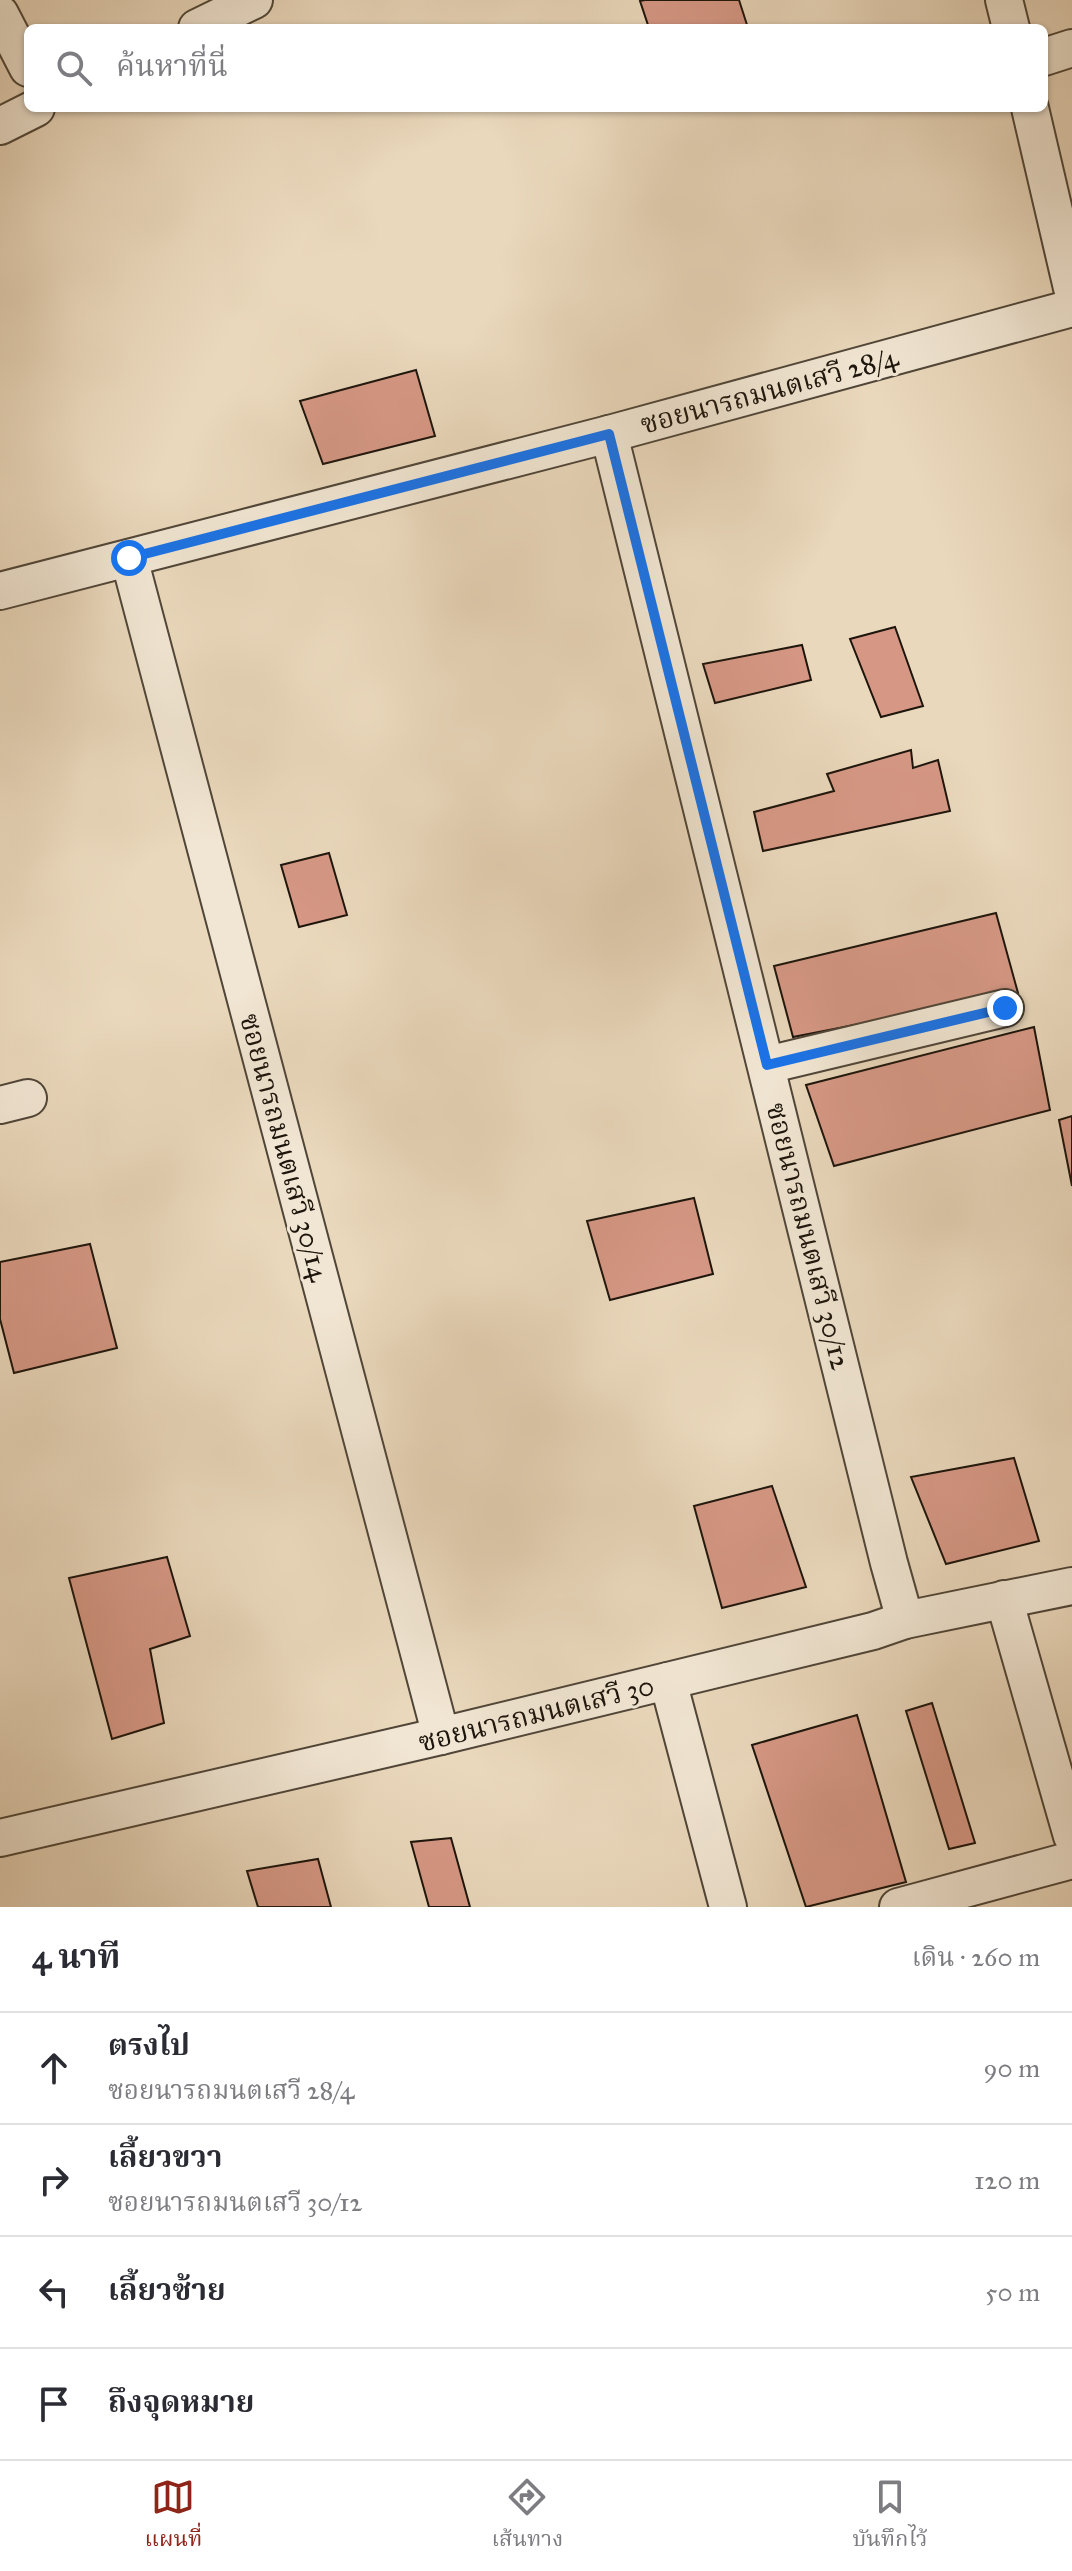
<!DOCTYPE html>
<html lang="th">
<meta charset="utf-8">
<style>
:root{--surface:#fff;--page:#f7f7f7;--text:#2b2b33;--muted:#7c7c81;--line:#e1e1e2;--accent:#8f2418}
body{margin:0;font-family:"IM FELL Great Primer","Noto Serif Thai",serif;background:var(--page);color:var(--text)}
.stop{position:absolute;width:24px;height:24px;margin:-18px;border:6px solid #1a73e8;border-radius:50%;background:#fff}
.stop.end{background:#1a73e8;border-color:#fff;box-shadow:0 2px 8px #0008}
.list{margin:0;padding:0;list-style:none}
h2{display:flex;justify-content:space-between;align-items:center;height:104px;margin:0;padding:0 32px;font-size:34px}
h2 small{font-size:26px;font-weight:400;color:var(--muted)}
.list li{display:grid;grid-template-columns:52px 1fr auto;gap:24px;align-items:center;box-sizing:border-box;height:112px;padding:0 32px;border-top:2px solid var(--line)}
.list b{display:block;font-size:30px;white-space:nowrap}
.list p{margin:0;font-size:26px;white-space:nowrap;color:var(--muted)}
.list em{font-size:26px;font-style:normal;color:var(--muted)}
.icon{flex:none;width:44px;height:44px;fill:none;stroke:currentColor;stroke-width:2;stroke-linecap:round;stroke-linejoin:round}
.map{position:relative;flex:none;width:1072px;height:1907px;overflow:hidden}
.search{position:absolute;background:var(--surface);box-shadow:0 2px 6px #0004;left:24px;right:24px;top:24px;height:88px;display:flex;align-items:center;gap:20px;box-sizing:border-box;padding:0 28px;border-radius:12px;color:var(--muted);font-size:30px}
.sheet{height:552px;background:var(--surface)}
nav{display:flex;justify-content:space-around;align-items:center;box-sizing:border-box;height:112px;border-top:2px solid var(--line);background:var(--surface);font-size:22px;color:var(--muted)}
nav a{display:grid;justify-items:center;gap:4px}
nav .on{color:var(--accent)}
.map>svg:first-child{display:block}
.building{fill:#d69885;stroke:#1d150c;stroke-width:2}
.lines{fill:none;stroke-linecap:round;stroke-linejoin:round}
.minor-casing{stroke:#504638;stroke-width:40}
.minor{stroke:#f1e6d3;stroke-width:36}
.route{stroke:#1a73e8;stroke-width:10}
.labels{text-anchor:middle;stroke-width:6;stroke-linejoin:round;paint-order:stroke}
.street-label{font-size:28px;fill:#1d150c;stroke:#f1e6d3}
</style>
<div class="map">
<svg width="1072" height="1907" viewBox="0 0 1072 1907">
<rect width="100%" height="100%" fill="#ead8bc"/>
<filter id="stains"><feTurbulence type="fractalNoise" baseFrequency=".0025" numOctaves="4"/><feColorMatrix values="0 0 0 0 .2 0 0 0 0 .09 0 0 0 0 .02 0 0 0 .5 -.17"/></filter>
<radialGradient id="worn" r=".72"><stop offset=".6" stop-color="#630" stop-opacity="0"/><stop offset="1" stop-color="#630" stop-opacity=".3"/></radialGradient>
<g class="building">
<polygon points="645,0 739,0 748,28 649,28 640,1"/>
<polygon points="416,370 435,436 323,464 300,401"/>
<polygon points="895,627 923,706 881,717 850,639"/>
<polygon points="802,645 811,680 715,703 703,664"/>
<polygon points="911,750 913,768 938,760 950,811 763,851 754,812 834,791 827,774"/>
<polygon points="329,853 347,915 299,927 281,865"/>
<polygon points="996,913 1018,993 793,1037 774,966"/>
<polygon points="1034,1027 1050,1110 834,1166 806,1085"/>
<polygon points="1072,1116 1072,1186 1059,1120"/>
<polygon points="694,1198 713,1274 610,1300 587,1221"/>
<polygon points="90,1244 117,1348 14,1373 0,1319 0,1262"/>
<polygon points="1014,1458 1039,1541 946,1564 911,1477"/>
<polygon points="772,1486 806,1587 722,1608 694,1506"/>
<polygon points="167,1557 190,1636 150,1649 164,1723 112,1739 69,1578"/>
<polygon points="932,1703 975,1843 949,1849 906,1711"/>
<polygon points="857,1715 906,1882 806,1907 752,1745"/>
<polygon points="451,1838 470,1907 429,1907 411,1842"/>
<polygon points="318,1859 331,1907 258,1907 247,1871"/>
</g>
<g class="lines">
<defs>
<g id="minor">
<polyline points="1004,0 1011,28"/>
<polyline points="0,14 28,68"/>
<polyline points="197,28 254,0"/>
<polyline points="1044,57 1072,48"/>
<polyline points="1030,108 1072,288"/>
<polyline points="0,126 36,108"/>
<polyline points="609,434 889,1563 905,1620"/>
<polyline points="129,558 441,1736"/>
<polyline points="0,591 609,434 1072,308"/>
<polyline points="767,1065 1005,1008"/>
<polyline points="0,1105 28,1098"/>
<polyline points="1004,1599 1072,1836"/>
<polyline points="668,1681 728,1907"/>
<polyline points="0,1838 441,1736 873,1631 905,1620 1072,1586"/>
<polyline points="898,1907 1072,1860"/>
</g>
</defs>
<use href="#minor" class="minor-casing"/>
<use href="#minor" class="minor"/>
</g>
<g class="lines">
<polyline class="route" points="129,558 609,434 767,1065 1005,1008"/>
</g>
<g class="labels">
<g class="street-label">
<text transform="translate(769 390) rotate(-15)" y="10">ซอยนารถมนตเสวี 28/4</text>
<text transform="translate(285 1147) rotate(75)" y="10">ซอยนารถมนตเสวี 30/14</text>
<text transform="translate(809 1236) rotate(76)" y="10">ซอยนารถมนตเสวี 30/12</text>
<text transform="translate(536 1713) rotate(-14)" y="10">ซอยนารถมนตเสวี 30</text>
</g>
</g>
<rect width="100%" height="100%" filter="url(#stains)"/>
<rect width="100%" height="100%" fill="url(#worn)"/>
</svg>
<div class="stop" style="left:129px;top:558px"></div>
<div class="stop end" style="left:1005px;top:1008px"></div>
<div class="search"><svg class="icon" aria-label="search" viewBox="0 0 24 24"><circle cx="10" cy="10" r="6"/><path d="M15 15l6 6"/></svg>ค้นหาที่นี่</div>
</div>
<section class="sheet">
<h2>4 นาที<small>เดิน · 260 m</small></h2>
<ul class="list">
<li><svg class="icon" aria-label="ahead" viewBox="0 0 24 24"><path d="M12 20V5M6 11l6-6 6 6"/></svg><div><b>ตรงไป</b><p>ซอยนารถมนตเสวี 28/4</p></div><em>90 m</em></li>
<li><svg class="icon" aria-label="right" viewBox="0 0 24 24"><path d="M7 20v-9h11M14 6l5 5-5 5"/></svg><div><b>เลี้ยวขวา</b><p>ซอยนารถมนตเสวี 30/12</p></div><em>120 m</em></li>
<li><svg class="icon" aria-label="left" viewBox="0 0 24 24"><path d="M17 20v-9H6M10 6l-5 5 5 5"/></svg><div><b>เลี้ยวซ้าย</b></div><em>50 m</em></li>
<li><svg class="icon" aria-label="arrive" viewBox="0 0 24 24"><path d="M6 21V4h12l-3 4 3 4H6"/></svg><div><b>ถึงจุดหมาย</b></div></li>
</ul>
</section>
<nav>
<a class="on"><svg class="icon" aria-label="map" viewBox="0 0 24 24"><path d="M3 6l6-2 6 2 6-2v14l-6 2-6-2-6 2zM9 4v14M15 6v14"/></svg>แผนที่</a>
<a><svg class="icon" aria-label="directions" viewBox="0 0 24 24"><path d="M12 3l9 9-9 9-9-9zM9 14v-3h6M13 9l2 2-2 2"/></svg>เส้นทาง</a>
<a><svg class="icon" aria-label="saved" viewBox="0 0 24 24"><path d="M7 4h10v16l-5-4-5 4z"/></svg>บันทึกไว้</a>
</nav>
